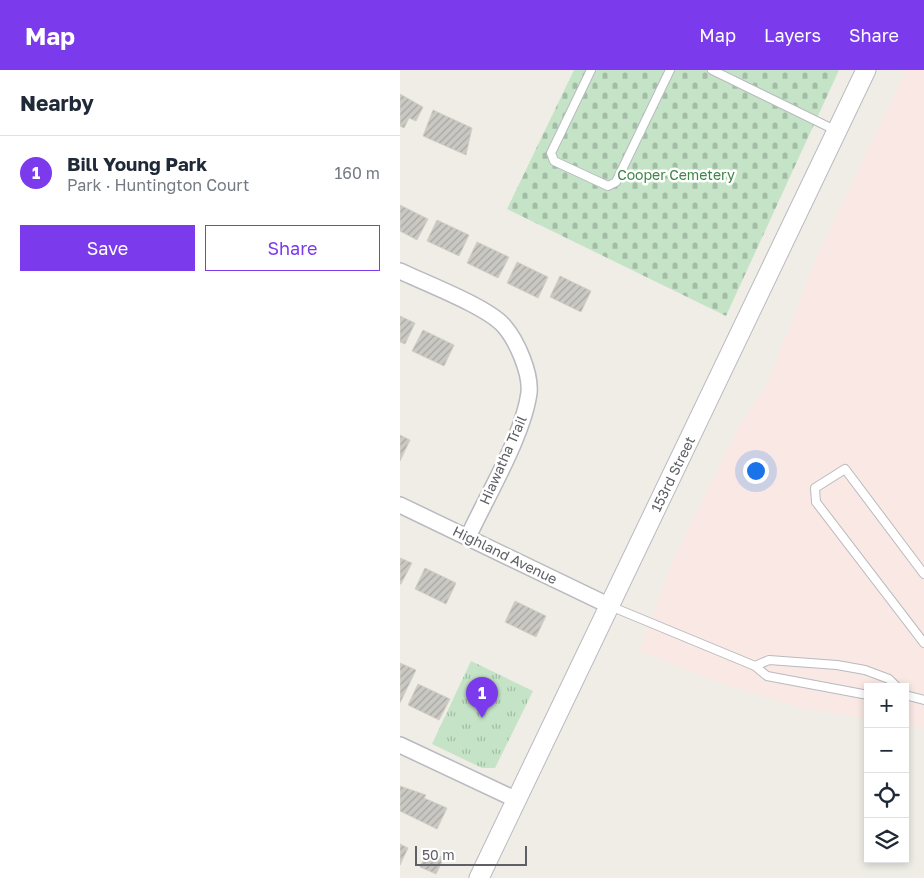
<!DOCTYPE html>
<meta charset="utf-8">
<style>
:root{--surface:#fff;--page:#f2f2f3;--text:#1f2937;--muted:#747a83;--line:#e0e1e3;--accent:#7c3aed}
body{margin:0;font-family:"Golos Text",sans-serif;background:var(--page);color:var(--text)}
.controls{position:absolute;right:15px;bottom:15px;display:grid;overflow:hidden;border-radius:0px;box-shadow:0 2px 8px #0003}
.controls button{width:45px;height:45px;display:grid;place-items:center;padding:0;border:0;border-bottom:1px solid var(--line);background:var(--surface);color:var(--text);font:25px sans-serif}
.scale{position:absolute;left:15px;bottom:12px;width:112px;box-sizing:border-box;padding-left:5px;border:2px solid #5e6065;border-top:0;font-size:14px;line-height:18px;white-space:nowrap;color:#5e6065;-webkit-text-stroke:4px #fff;paint-order:stroke}
.you{position:absolute;left:355px;top:400px;width:18px;height:18px;margin:-12px;border:4px solid #fff;border-radius:50%;background:#1a73e8;box-shadow:0 0 0 8px #1a73e833}
.badge{display:grid;place-items:center;width:32px;height:32px;border-radius:50%;background:var(--accent);color:#fff;font-size:16px;font-weight:700}
.pin{position:absolute;translate:-50% -41px;filter:drop-shadow(0 1px 2px #0008)}
.pin::after{content:'';position:absolute;top:26px;width:18px;height:15px;background:inherit;clip-path:polygon(0 0,100% 0,50% 100%)}
.list{margin:0;padding:0;list-style:none}
h2{display:flex;justify-content:space-between;align-items:center;height:65px;margin:0;padding:0 20px;font-size:21px}
h2 small{font-size:16px;font-weight:400;color:var(--muted)}
.list li{display:grid;grid-template-columns:32px 1fr auto;gap:15px;align-items:center;box-sizing:border-box;height:75px;padding:0 20px;border-top:1px solid var(--line)}
.list b{display:block;font-size:19px;white-space:nowrap}
.list p{margin:0;font-size:16px;white-space:nowrap;color:var(--muted)}
.list em{font-size:16px;font-style:normal;color:var(--muted)}
.actions{display:flex;gap:10px;padding:15px 20px}
.actions a{flex:1;padding:11px 0;border:1px solid var(--accent);border-radius:0px;text-align:center;font-size:18px;color:var(--accent)}
.actions .main{background:var(--accent);color:#fff}
.icon{flex:none;width:28px;height:28px;fill:none;stroke:currentColor;stroke-width:2;stroke-linecap:round;stroke-linejoin:round}
.map{position:relative;flex:none;width:524px;height:808px;overflow:hidden}
header{display:flex;align-items:center;gap:30px;box-sizing:border-box;height:70px;padding:0 25px;background:var(--accent);color:#fff}
header strong{font-size:24px}
nav{display:flex;gap:28px;margin-inline-start:auto;font-size:18px}
main{display:flex}
aside{flex:1;background:var(--surface)}
.map>svg:first-child{display:block}
.medical{fill:#f9e8e4}
.cemetery{fill:url(#cemetery-stones)}
.park{fill:url(#park-tufts)}
.building{fill:url(#building-hatch);stroke:#d3cfc5}
.lines{fill:none;stroke-linecap:round;stroke-linejoin:round}
.service-casing{stroke:#b8babf;stroke-width:10}
.minor-casing{stroke:#b8babf;stroke-width:18}
.tertiary-casing{stroke:#b8babf;stroke-width:21}
.service{stroke:#fff;stroke-width:8}
.minor{stroke:#fff;stroke-width:15}
.tertiary{stroke:#fff;stroke-width:19}
.labels{text-anchor:middle;stroke-width:5;stroke-linejoin:round;paint-order:stroke}
.park-label{font-size:14px;fill:#3e8446;stroke:#fff}
.street-label{font-size:14px;fill:#5e6065;stroke:#fff}
</style>
<header>
<strong>Map</strong>
<nav><a>Map</a><a>Layers</a><a>Share</a></nav>
</header>
<main>
<aside>
<h2>Nearby<small></small></h2>
<ul class="list">
<li><span class="badge">1</span><div><b>Bill Young Park</b><p>Park · Huntington Court</p></div><em>160 m</em></li>
</ul>
<div class="actions"><a class="main">Save</a><a>Share</a></div>
</aside>
<div class="map">
<svg width="524" height="808" viewBox="0 0 524 808">
<defs>
<pattern id="cemetery-stones" width="16" height="16" patternUnits="userSpaceOnUse" patternTransform="scale(1.25)"><rect width="16" height="16" fill="#c5e4c7"/><path d="M2 7V4a2 2 0 0 1 4 0v3zM10 15v-3a2 2 0 0 1 4 0v3z" fill="#a3bca5"/></pattern>
<pattern id="park-tufts" width="24" height="20" patternUnits="userSpaceOnUse" patternTransform="scale(1.25)"><rect width="24" height="20" fill="#c5e4c7"/><path d="M3 7l-1-3M5 7V3M7 7l1-3M15 17l-1-3M17 17v-4M19 17l1-3" fill="none" stroke="#a3bca5"/></pattern>
<pattern id="building-hatch" width="6" height="6" patternUnits="userSpaceOnUse" patternTransform="scale(1.25)"><rect width="6" height="6" fill="#cac8c3"/><path d="M-1 1l2-2M0 6l6-6M5 7l2-2" fill="none" stroke="#a7a6a2"/></pattern>
</defs>
<rect width="100%" height="100%" fill="#efede6"/>
<polygon class="medical" points="506,0 524,0 524,659 505,656 505,617 468,617 468,649 395,636 317,612 240,581 271,494 338,358 369,310 417,186"/>
<polygon class="cemetery" points="174,0 439,0 326,246 107,139"/>
<polygon class="park" points="71,591 133,621 95,698 82,698 32,674"/>
<g class="building">
<polygon points="0,24 23,37 16,51 9,48 4,58 0,56"/>
<polygon points="33,40 72,58 66,85 23,66"/>
<polygon points="0,135 28,149 17,170 0,161"/>
<polygon points="37,150 69,165 59,186 27,171"/>
<polygon points="77,172 109,187 98,208 67,193"/>
<polygon points="117,192 148,207 138,228 107,213"/>
<polygon points="160,206 191,221 181,242 150,227"/>
<polygon points="0,246 15,253 5,274 0,272"/>
<polygon points="23,260 54,275 44,296 12,281"/>
<polygon points="0,365 10,370 0,391"/>
<polygon points="0,488 12,493 1,514 0,514"/>
<polygon points="25,498 56,513 46,534 15,519"/>
<polygon points="115,531 146,546 136,567 105,552"/>
<polygon points="0,593 16,600 0,633"/>
<polygon points="18,614 50,629 39,650 8,635"/>
<polygon points="0,716 26,725 24,728 47,738 37,759 0,741"/>
<polygon points="0,774 8,778 0,795"/>
<polygon points="28,780 44,788 36,804 20,797"/>
</g>
<g class="lines">
<defs>
<g id="service">
<polyline points="191,0 151,83 154,91 208,116 216,112 270,0"/>
<polyline points="312,0 437,61"/>
<polyline points="524,504 445,399 415,418 416,432 524,573"/>
<polyline points="210,536 355,596 367,606 468,625"/>
<polyline points="355,596 369,590 437,595 465,600 489,609 497,617"/>
<polyline points="505,625 524,630"/>
</g>
<g id="minor">
<path d="M0,201C25,213 88,237 104,256C117,271 131,303 129,323C123,366 87,426 68,467"/>
<polyline points="0,435 210,536"/>
<polyline points="0,675 117,730"/>
</g>
<polyline id="tertiary" points="79,808 466,0"/>
</defs>
<use href="#service" class="service-casing"/>
<use href="#minor" class="minor-casing"/>
<use href="#tertiary" class="tertiary-casing"/>
<use href="#service" class="service"/>
<use href="#minor" class="minor"/>
<use href="#tertiary" class="tertiary"/>
</g>
<g class="labels">
<g class="park-label">
<text x="276" y="110">Cooper Cemetery</text>
</g>
<g class="street-label">
<text transform="translate(103 390) rotate(-66)" y="5">Hiawatha Trail</text>
<text transform="translate(273 404) rotate(-64)" y="5">153rd Street</text>
<text transform="translate(105 485) rotate(26)" y="5">Highland Avenue</text>
</g>
</g>
</svg>
<div class="controls">
<button>+</button>
<button>−</button>
<button><svg class="icon" aria-label="locate" viewBox="0 0 24 24"><circle cx="12" cy="12" r="6"/><path d="M12 2v4M12 18v4M2 12h4M18 12h4"/></svg></button>
<button><svg class="icon" aria-label="layers" viewBox="0 0 24 24"><path d="M12 4l9 5-9 5-9-5zM3 14l9 5 9-5"/></svg></button>
</div>
<div class="scale">50 m</div>
<div class="you"></div>
<div class="pin badge" style="left:82px;top:648px">1</div>
</div>
</main>
